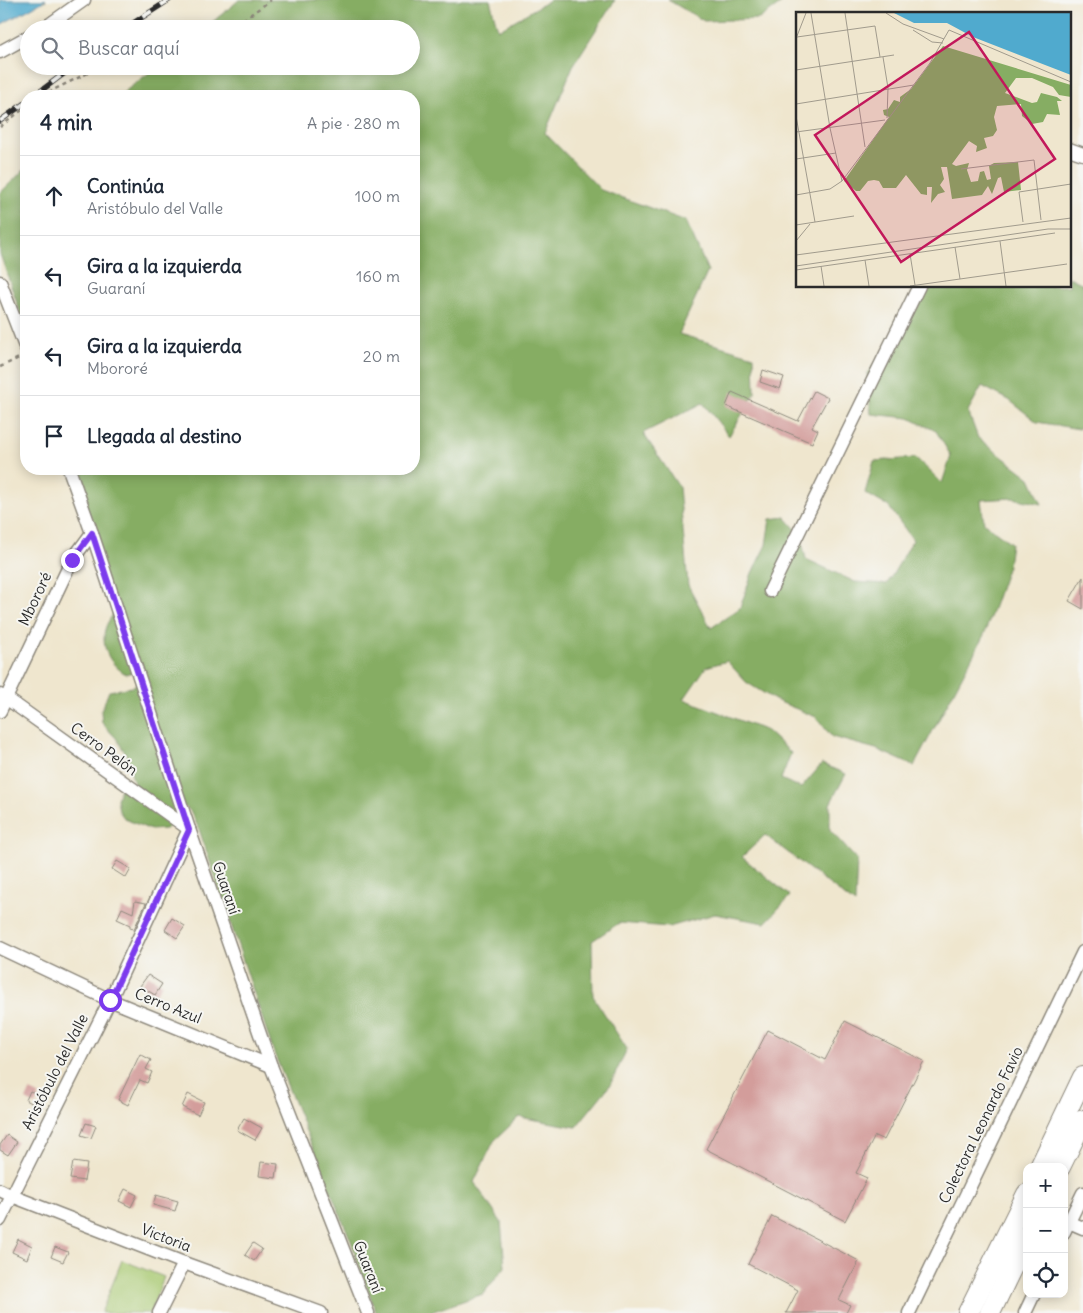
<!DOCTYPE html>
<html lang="es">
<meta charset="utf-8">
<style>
:root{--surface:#fff;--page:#f6f6f7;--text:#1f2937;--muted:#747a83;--line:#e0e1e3}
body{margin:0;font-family:Delius,sans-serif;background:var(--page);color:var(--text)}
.controls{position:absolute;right:15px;bottom:15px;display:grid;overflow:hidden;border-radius:10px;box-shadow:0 2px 12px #0003}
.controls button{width:45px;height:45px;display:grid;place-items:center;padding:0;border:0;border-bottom:1px solid var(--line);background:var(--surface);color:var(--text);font:25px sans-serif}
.stop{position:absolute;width:15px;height:15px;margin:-11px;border:4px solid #7c3aed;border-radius:50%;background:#fff}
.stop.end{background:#7c3aed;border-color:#fff;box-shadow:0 1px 5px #0008}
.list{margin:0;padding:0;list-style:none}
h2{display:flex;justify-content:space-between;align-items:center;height:65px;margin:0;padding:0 20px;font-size:21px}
h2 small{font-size:16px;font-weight:400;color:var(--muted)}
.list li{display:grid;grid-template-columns:32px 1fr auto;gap:15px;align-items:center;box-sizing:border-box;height:80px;padding:0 20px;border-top:1px solid var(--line)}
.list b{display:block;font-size:19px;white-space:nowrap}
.list p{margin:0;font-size:16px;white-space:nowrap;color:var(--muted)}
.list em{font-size:16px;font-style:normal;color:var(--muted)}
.icon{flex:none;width:28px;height:28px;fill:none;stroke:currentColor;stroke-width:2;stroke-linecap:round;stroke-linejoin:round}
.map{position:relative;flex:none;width:1083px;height:1313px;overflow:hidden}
.search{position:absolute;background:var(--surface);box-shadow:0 2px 12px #0003;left:20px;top:20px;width:400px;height:55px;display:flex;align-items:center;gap:12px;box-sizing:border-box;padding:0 18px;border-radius:28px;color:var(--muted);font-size:19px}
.panel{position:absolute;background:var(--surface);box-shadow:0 2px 12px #0003;left:20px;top:90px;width:400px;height:385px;border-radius:20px}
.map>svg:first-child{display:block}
.green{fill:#a8c971;stroke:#6a7a4e}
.forest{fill:#86ad63;stroke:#586c47}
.water{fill:#50aace;stroke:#3e6a7c}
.building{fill:#d39d9b}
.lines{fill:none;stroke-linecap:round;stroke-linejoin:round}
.minor-casing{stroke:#8d887c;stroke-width:15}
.trunk-casing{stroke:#8d887c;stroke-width:22}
.path{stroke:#8d887c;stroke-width:2.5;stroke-dasharray:4 4;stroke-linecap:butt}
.minor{stroke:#fff;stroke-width:12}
.trunk{stroke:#fff;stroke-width:20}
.rail-casing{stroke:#2b2b2b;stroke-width:5.5}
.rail{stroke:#f6f6f2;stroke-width:4;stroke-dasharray:11;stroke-linecap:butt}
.route{stroke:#7c3aed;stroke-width:6}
.labels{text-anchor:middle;stroke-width:4;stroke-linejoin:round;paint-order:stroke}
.street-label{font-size:15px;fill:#2b2b2b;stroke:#f6f6f2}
.inset-road{fill:none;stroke:#a19b8d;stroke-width:1}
.view{fill:#c2185b;fill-opacity:0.15;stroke:#c2185b;stroke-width:2.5}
.inset-edge{fill:none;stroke:#2b2b2b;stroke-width:2.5}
</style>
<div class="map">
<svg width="1083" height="1313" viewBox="0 0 1083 1313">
<rect width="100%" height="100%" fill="#f6f6f2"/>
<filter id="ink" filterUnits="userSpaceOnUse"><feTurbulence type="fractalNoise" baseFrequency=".02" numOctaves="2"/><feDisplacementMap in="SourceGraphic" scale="10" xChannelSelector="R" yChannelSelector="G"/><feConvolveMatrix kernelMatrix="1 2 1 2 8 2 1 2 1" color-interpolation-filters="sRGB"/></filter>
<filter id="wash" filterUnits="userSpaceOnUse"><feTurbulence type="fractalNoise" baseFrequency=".0096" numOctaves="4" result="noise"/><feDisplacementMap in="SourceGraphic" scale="20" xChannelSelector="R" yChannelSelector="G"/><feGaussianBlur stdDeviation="1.12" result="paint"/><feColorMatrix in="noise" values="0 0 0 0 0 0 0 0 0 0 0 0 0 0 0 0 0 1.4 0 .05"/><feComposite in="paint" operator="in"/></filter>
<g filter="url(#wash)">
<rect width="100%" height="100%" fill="#efe6ce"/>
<polygon class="green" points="122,1260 164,1277 150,1313 101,1313"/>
<g class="forest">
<path d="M239,0H490L498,30L550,0H615L573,66L545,133L601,190L686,221L708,271L679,334L754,356L755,393L729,436L703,403L643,433L679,487L688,585L711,628L740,608L752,573L766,545L770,519L785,517L800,534L806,559L855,582L887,584L913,540L889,507L865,493L874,461L916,458L942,483L951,456L936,431L909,418L871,414L867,373L898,336L922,301V286H1069V277L1083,284V423L1079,429L1037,422L1009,400L982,386L968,411L978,438L1030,478L1042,504L1013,498L981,500L984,523L1011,543L1008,566L984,635L914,766L876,749L832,737L816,717L775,700L746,682L727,661L706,667L684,699L767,731L791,753L781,779L801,788L822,764L846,774L830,804V830L857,860L855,904L765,835L742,857L790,896L765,923L715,914L669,927L619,923L592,941L593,996L627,1049L610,1085L576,1127L519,1117L494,1141L474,1182L501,1222L505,1267L483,1294L428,1313H376L351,1241L274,1053L199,829L191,812L185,806L175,822L165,829L151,830L125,819L119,811L117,799L121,788L134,784L126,754L116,738L102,723L101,711L109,691L132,687L140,681L135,671L126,674C110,665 101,648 105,630C106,624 111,618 114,612L75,469H414V96H119L158,66H411V29H204Z"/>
<polygon points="668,0 786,0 759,19 704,21"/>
<polygon points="26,168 26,329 0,254 0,193"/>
</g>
<polygon class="water" points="0,0 46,0 0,25"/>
<g id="blocks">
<g class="building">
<polygon points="763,370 784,377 780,389 760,382"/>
<polygon points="814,391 828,398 812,427 818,430 812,443 726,406 732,392 798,421"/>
<polygon points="1083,577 1083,609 1069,601"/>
<polygon points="117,861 131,869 126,878 112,869"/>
<polygon points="135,901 146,903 134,929 130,928 130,925 117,919 122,908 133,913"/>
<polygon points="172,918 185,926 177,938 165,930"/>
<polygon points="148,975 162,984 155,995 140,986"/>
<polygon points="845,1021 924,1061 884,1140 875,1136 856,1173 867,1178 845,1221 706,1149 768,1030 825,1060"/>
<polygon points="140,1054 151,1060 146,1069 152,1072 147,1083 140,1080 128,1105 118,1100"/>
<polygon points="30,1091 39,1095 35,1105 26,1100"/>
<polygon points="188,1094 204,1102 198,1115 182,1107"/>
<polygon points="244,1118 262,1128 255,1140 237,1130"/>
<polygon points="86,1123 96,1126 91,1138 81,1135"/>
<polygon points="7,1135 17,1142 8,1155 0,1150 0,1145"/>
<polygon points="73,1162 87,1164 84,1181 70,1179"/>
<polygon points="261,1162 278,1164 276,1178 259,1176"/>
<polygon points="125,1189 137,1195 131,1207 119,1201"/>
<polygon points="156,1195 178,1201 175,1211 153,1205"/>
<polygon points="772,1216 859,1261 839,1300 850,1305 846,1313 786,1313 798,1290 748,1264"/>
<polygon points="18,1239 32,1246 27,1259 12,1252"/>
<polygon points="253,1243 262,1249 254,1261 245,1255"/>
<polygon points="55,1247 68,1252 63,1262 51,1257"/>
</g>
</g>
</g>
<g filter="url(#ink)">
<use href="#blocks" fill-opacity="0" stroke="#8d887c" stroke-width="1"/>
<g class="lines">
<defs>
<g id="minor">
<polyline points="43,29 84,0"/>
<polyline points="0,52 29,36"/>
<polyline points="1069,149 1083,154"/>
<polyline points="0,282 26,349"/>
<polyline points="69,469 92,533 189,829 271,1066 368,1313"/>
<polyline points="770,591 919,286"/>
<polyline points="0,695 6,698 189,829"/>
<polyline points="0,711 72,560 92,533"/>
<polyline points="0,948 110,1000 271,1066"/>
<polyline points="0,1190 12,1196 184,1263 321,1313"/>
<polyline points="0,1220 110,1000 189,829"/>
<polyline points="1069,1222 1083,1228"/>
<polyline points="1064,1232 1083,1193"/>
<polyline points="159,1313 184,1263"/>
<polyline points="909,1313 1083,952"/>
<polyline points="1025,1313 1034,1294"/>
</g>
<g id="trunk">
<polyline points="1040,1167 1083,1077"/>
<polyline points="1060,1167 1083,1120"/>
<polyline points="968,1313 1027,1194"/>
<polyline points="990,1313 1027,1236"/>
</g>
</defs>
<use href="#minor" class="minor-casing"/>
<use href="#trunk" class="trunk-casing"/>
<g class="path">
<polyline points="230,29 271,0"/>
<polyline points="41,96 102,66 106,66"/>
<polyline points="0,127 26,107"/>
<polyline points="0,367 19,358"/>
</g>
<use href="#minor" class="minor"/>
<use href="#trunk" class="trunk"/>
<defs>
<g id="rail">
<polyline points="124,29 169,0"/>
<polyline points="34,96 74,66"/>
<polyline points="0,121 26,102"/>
</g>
</defs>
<use href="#rail" class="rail-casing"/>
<use href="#rail" class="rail"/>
</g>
</g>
<g class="lines" filter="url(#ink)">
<polyline class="route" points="72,560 92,533 189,830 110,1000"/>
</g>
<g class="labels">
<g class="street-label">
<text transform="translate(35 599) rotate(-65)" y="5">Mbororé</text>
<text transform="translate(104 749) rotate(36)" y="5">Cerro Pelón</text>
<text transform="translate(226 888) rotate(71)" y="5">Guaraní</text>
<text transform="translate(168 1006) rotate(22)" y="5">Cerro Azul</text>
<text transform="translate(55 1072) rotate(-63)" y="5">Aristóbulo del Valle</text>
<text transform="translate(981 1125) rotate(-64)" y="5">Colectora Leonardo Favio</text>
<text transform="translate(166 1238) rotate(21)" y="5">Victoria</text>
<text transform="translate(368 1267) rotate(68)" y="5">Guaraní</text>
</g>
</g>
<g transform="translate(796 12)">
<rect width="275" height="275" fill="#efe6ce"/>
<path d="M147,34L275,73V85L263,83L257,75L236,66H220L209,81L236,91L241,90L245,81L261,85L266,89H261L264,103L251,102L247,110L236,112L226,104L225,92L201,94L198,105L201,118L197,124L188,126L191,136L180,140L181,134L173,129L156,152L160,154L173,151L171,158L175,170L182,169L184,160L188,159L191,168L195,167L193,154L198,151L222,150L225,178L208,180L205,165L202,166L196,182L192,174L186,183L156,187L151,155H145L148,167L144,173L149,180L142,182L135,191L136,175H131V183L125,182L110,163L100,176H87L83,169L78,168L72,169L64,179H60L48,169L93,105L88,103L87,98L92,97L98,88L104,90V85L115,77Z" fill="#86ad63"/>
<path d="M98,1H275V63L177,25L151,11H118Z" fill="#50aace"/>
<path class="inset-road" d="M15,1L34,116L46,169M49,1L69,135M90,1L107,12L148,27M117,18L136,30L147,31M1,24L10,1M1,25L79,14L84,45M87,45L92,76L91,106M0,58L98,43M0,92L118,73M0,104L19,210M0,120L89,108M0,147L40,141M165,157L238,148L245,208M0,183L34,177L46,169L134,51L153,18L275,70M227,210L223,180L275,172M0,213L58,204M0,229L14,212M204,229L210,274M159,235L164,267M114,242L119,273M0,243L275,206M69,248L73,274M0,254L252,217H275M25,254L28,274M0,258L259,221M114,274L271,252"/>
<path class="view" d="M173,20L259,147L105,250L19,123Z"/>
<rect width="275" height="275" class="inset-edge"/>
</g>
</svg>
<div class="controls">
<button>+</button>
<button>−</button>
<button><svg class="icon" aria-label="locate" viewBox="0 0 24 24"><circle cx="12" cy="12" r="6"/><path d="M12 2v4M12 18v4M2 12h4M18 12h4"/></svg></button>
</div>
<div class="stop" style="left:110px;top:1000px"></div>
<div class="stop end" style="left:72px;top:560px"></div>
<div class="search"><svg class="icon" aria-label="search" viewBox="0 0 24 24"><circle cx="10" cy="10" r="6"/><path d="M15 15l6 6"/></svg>Buscar aquí</div>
<section class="panel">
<h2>4 min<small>A pie · 280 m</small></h2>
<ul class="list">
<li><svg class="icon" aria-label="ahead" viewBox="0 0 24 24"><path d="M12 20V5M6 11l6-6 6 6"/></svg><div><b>Continúa</b><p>Aristóbulo del Valle</p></div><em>100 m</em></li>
<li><svg class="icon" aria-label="left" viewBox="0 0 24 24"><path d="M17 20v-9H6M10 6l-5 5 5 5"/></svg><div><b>Gira a la izquierda</b><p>Guaraní</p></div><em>160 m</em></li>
<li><svg class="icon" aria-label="left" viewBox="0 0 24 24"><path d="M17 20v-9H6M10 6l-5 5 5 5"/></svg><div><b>Gira a la izquierda</b><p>Mbororé</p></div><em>20 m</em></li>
<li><svg class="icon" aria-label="arrive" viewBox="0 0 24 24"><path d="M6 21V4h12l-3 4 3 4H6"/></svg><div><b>Llegada al destino</b></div></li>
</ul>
</section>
</div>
